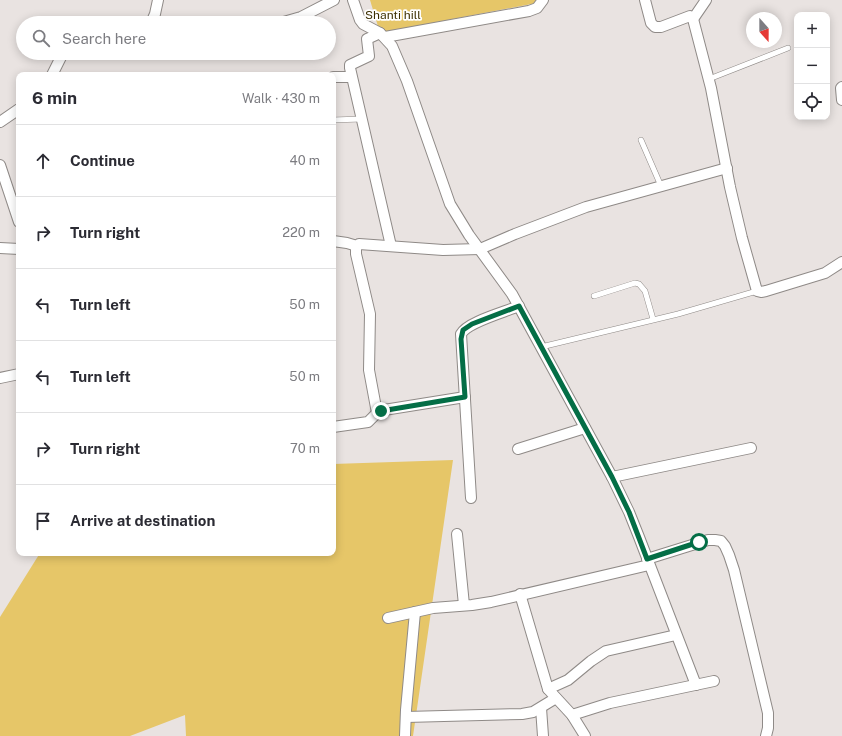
<!DOCTYPE html>
<meta charset="utf-8">
<style>
:root{--surface:#fff;--page:#f2f2f3;--text:#2b2b33;--muted:#7c7c81;--line:#e1e1e2}
body{margin:0;font-family:"Public Sans",sans-serif;background:var(--page);color:var(--text)}
.controls{position:absolute;right:12px;top:12px;display:grid;overflow:hidden;border-radius:8px;box-shadow:0 2px 10px #0003}
.controls button{width:36px;height:36px;display:grid;place-items:center;padding:0;border:0;border-bottom:1px solid var(--line);background:var(--surface);color:var(--text);font:20px sans-serif}
.compass{position:absolute;left:746px;top:12px;width:36px;height:36px;border-radius:50%;background:var(--surface);box-shadow:0 2px 10px #0003;rotate:159deg}
.stop{position:absolute;width:12px;height:12px;margin:-9px;border:3px solid #046e46;border-radius:50%;background:#fff}
.stop.end{background:#046e46;border-color:#fff;box-shadow:0 1px 4px #0008}
.list{margin:0;padding:0;list-style:none}
h2{display:flex;justify-content:space-between;align-items:center;height:52px;margin:0;padding:0 16px;font-size:17px}
h2 small{font-size:13px;font-weight:400;color:var(--muted)}
.list li{display:grid;grid-template-columns:26px 1fr auto;gap:12px;align-items:center;box-sizing:border-box;height:72px;padding:0 16px;border-top:1px solid var(--line)}
.list b{display:block;font-size:15px;white-space:nowrap}
.list em{font-size:13px;font-style:normal;color:var(--muted)}
.icon{flex:none;width:22px;height:22px;fill:none;stroke:currentColor;stroke-width:2;stroke-linecap:round;stroke-linejoin:round}
.map{position:relative;flex:none;width:842px;height:736px;overflow:hidden}
.search{position:absolute;background:var(--surface);box-shadow:0 2px 10px #0003;left:16px;top:16px;width:320px;height:44px;display:flex;align-items:center;gap:10px;box-sizing:border-box;padding:0 14px;border-radius:22px;color:var(--muted);font-size:15px}
.panel{position:absolute;background:var(--surface);box-shadow:0 2px 10px #0003;left:16px;top:72px;width:320px;height:484px;border-radius:8px}
.map>svg:first-child{display:block}
.green{fill:#e6c668}
.lines{fill:none;stroke-linecap:round;stroke-linejoin:round}
.service-casing{stroke:#8f8a87;stroke-width:6}
.minor-casing{stroke:#8f8a87;stroke-width:12}
.service{stroke:#fff;stroke-width:5}
.minor{stroke:#fff;stroke-width:10}
.route{stroke:#046e46;stroke-width:5}
.labels{text-anchor:middle;stroke-width:3.5;stroke-linejoin:round;paint-order:stroke}
.park-label{font-size:12px;fill:#3d2f00;stroke:#fff}
</style>
<div class="map">
<svg width="842" height="736" viewBox="0 0 842 736">
<rect width="100%" height="100%" fill="#e9e3e1"/>
<g class="green">
<polygon points="370,0 543,0 542,2 380,33"/>
<polygon points="453,460 413,736 186,736 185,715 130,736 0,736 0,617 40,553 333,553 333,464"/>
</g>
<g class="lines">
<defs>
<g id="service">
<polyline points="709,79 788,48"/>
<polyline points="333,120 361,119"/>
<polyline points="641,140 661,186"/>
<polyline points="594,296 635,283 639,284 645,291 653,319"/>
<polyline points="541,347 678,314 757,291"/>
</g>
<g id="minor">
<polyline points="353,0 360,20 363,24 380,33 392,46 407,81 450,204 469,235 512,294 612,477 629,512 639,537 696,685"/>
<polyline points="645,0 651,23 655,27 661,27 690,16 693,19 711,88 730,187 742,238 757,291 761,292 766,291 825,273 842,262"/>
<polyline points="693,19 706,0"/>
<polyline points="151,23 155,14 158,0"/>
<polyline points="280,23 301,17 334,0"/>
<polyline points="380,33 367,39 369,56 350,65 350,68 391,246"/>
<polyline points="385,37 529,11 537,8 543,0"/>
<polyline points="52,75 63,53"/>
<polyline points="333,77 351,77"/>
<polyline points="842,87 841,88 842,100"/>
<polyline points="0,122 19,109"/>
<polyline points="0,165 19,222"/>
<polyline points="333,241 347,243 357,246"/>
<polyline points="0,248 19,249"/>
<polyline points="0,378 19,374"/>
<polyline points="377,413 369,370 370,314 356,254 356,248 359,244 443,250 480,249 515,234 586,207 727,168"/>
<polyline points="333,427 368,422 377,413 384,410 465,397"/>
<polyline points="518,449 585,428"/>
<polyline points="612,477 751,448"/>
<path d="M471,498L461,334C467,322 505,312 519,306"/>
<polyline points="457,534 464,605"/>
<polyline points="647,559 708,540 715,540 721,541 725,546 729,555 734,570 768,713 768,728 766,736"/>
<polyline points="520,594 548,689 572,715 585,736"/>
<polyline points="388,618 433,608 472,605 491,602 649,565"/>
<polyline points="548,689 568,680 591,661 606,651 676,635"/>
<polyline points="541,708 543,736"/>
<polyline points="572,715 610,703 714,681"/>
<polyline points="406,717 522,714 533,712 556,698"/>
<polyline points="405,736 406,710 415,612"/>
</g>
</defs>
<use href="#service" class="service-casing"/>
<use href="#minor" class="minor-casing"/>
<use href="#service" class="service"/>
<use href="#minor" class="minor"/>
</g>
<g class="lines">
<polyline class="route" points="381,411 465,397 461,339 463,330 472,324 519,306 612,477 629,512 647,559 699,542"/>
</g>
<g class="labels">
<g class="park-label">
<text x="393" y="19">Shanti hill</text>
</g>
</g>
</svg>
<div class="controls">
<button>+</button>
<button>−</button>
<button><svg class="icon" aria-label="locate" viewBox="0 0 24 24"><circle cx="12" cy="12" r="6"/><path d="M12 2v4M12 18v4M2 12h4M18 12h4"/></svg></button>
</div>
<svg class="compass" viewBox="-18 -18 36 36"><path d="M0-13l5 13h-10z" fill="#e53935"/><path d="M0 13l5-13h-10z" fill="#7c7c81"/></svg>
<div class="stop" style="left:699px;top:542px"></div>
<div class="stop end" style="left:381px;top:411px"></div>
<div class="search"><svg class="icon" aria-label="search" viewBox="0 0 24 24"><circle cx="10" cy="10" r="6"/><path d="M15 15l6 6"/></svg>Search here</div>
<section class="panel">
<h2>6 min<small>Walk · 430 m</small></h2>
<ul class="list">
<li><svg class="icon" aria-label="ahead" viewBox="0 0 24 24"><path d="M12 20V5M6 11l6-6 6 6"/></svg><div><b>Continue</b></div><em>40 m</em></li>
<li><svg class="icon" aria-label="right" viewBox="0 0 24 24"><path d="M7 20v-9h11M14 6l5 5-5 5"/></svg><div><b>Turn right</b></div><em>220 m</em></li>
<li><svg class="icon" aria-label="left" viewBox="0 0 24 24"><path d="M17 20v-9H6M10 6l-5 5 5 5"/></svg><div><b>Turn left</b></div><em>50 m</em></li>
<li><svg class="icon" aria-label="left" viewBox="0 0 24 24"><path d="M17 20v-9H6M10 6l-5 5 5 5"/></svg><div><b>Turn left</b></div><em>50 m</em></li>
<li><svg class="icon" aria-label="right" viewBox="0 0 24 24"><path d="M7 20v-9h11M14 6l5 5-5 5"/></svg><div><b>Turn right</b></div><em>70 m</em></li>
<li><svg class="icon" aria-label="arrive" viewBox="0 0 24 24"><path d="M6 21V4h12l-3 4 3 4H6"/></svg><div><b>Arrive at destination</b></div></li>
</ul>
</section>
</div>
